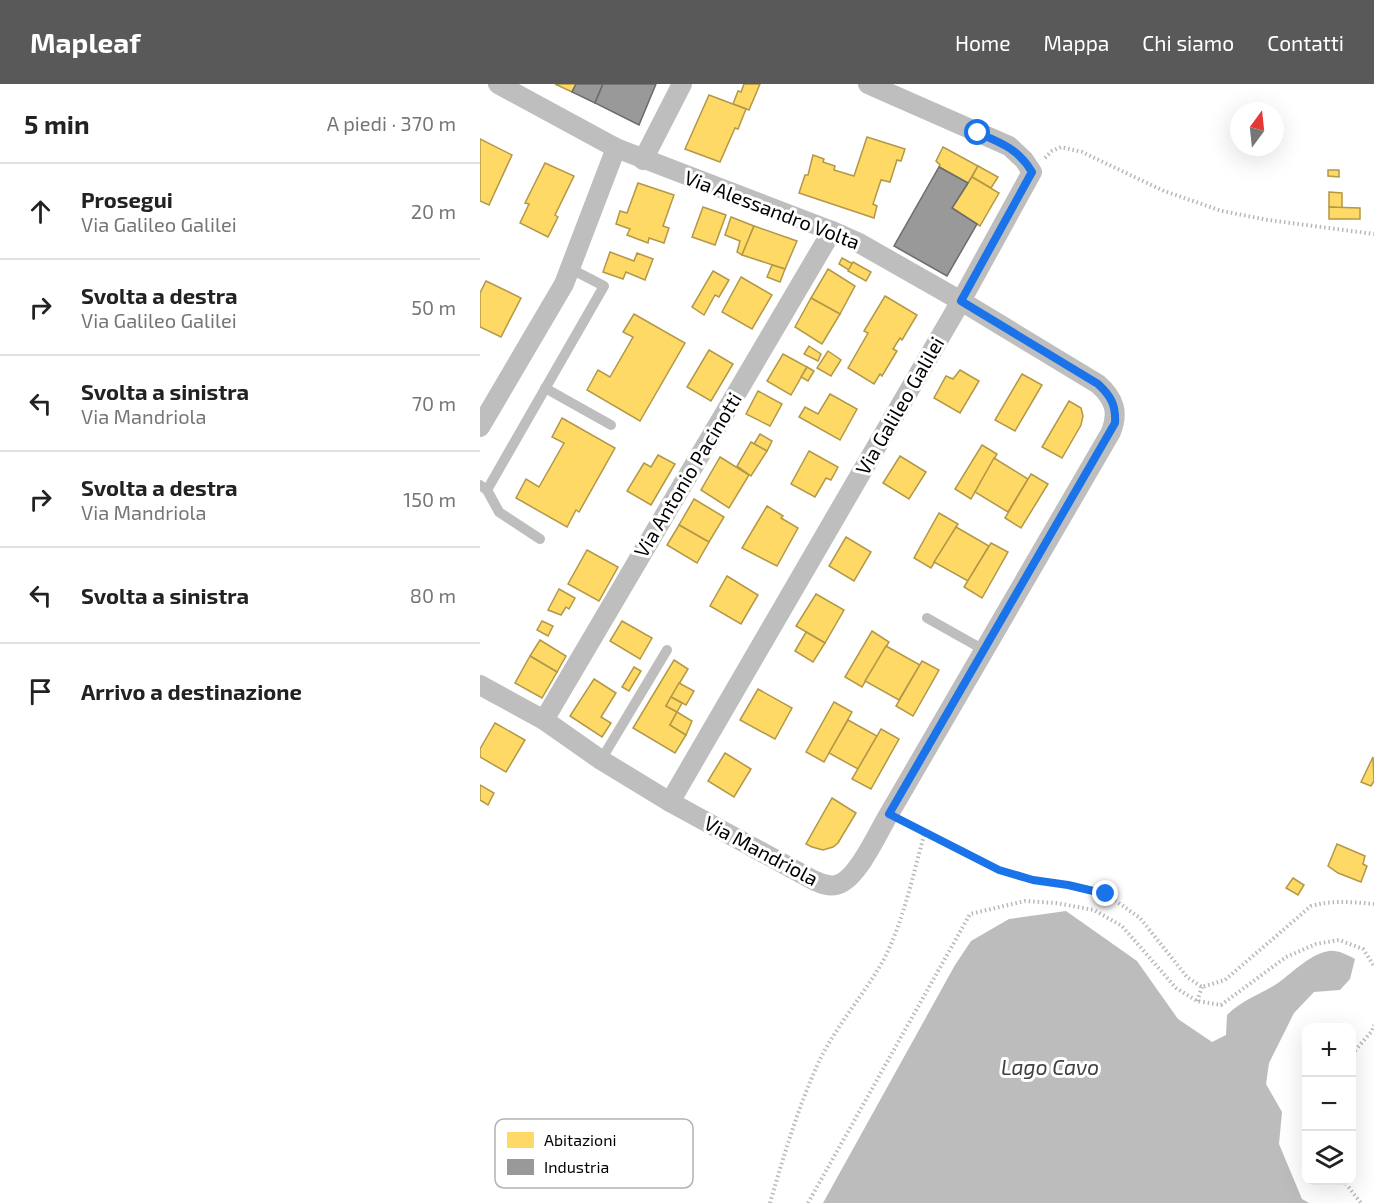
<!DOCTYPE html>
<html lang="it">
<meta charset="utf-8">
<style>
:root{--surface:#fff;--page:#f6f6f6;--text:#222;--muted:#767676;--line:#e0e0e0;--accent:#595959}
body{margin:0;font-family:"Exo 2",sans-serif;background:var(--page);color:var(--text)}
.controls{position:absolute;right:18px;bottom:18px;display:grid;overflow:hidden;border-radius:12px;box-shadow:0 6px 24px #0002}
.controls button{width:54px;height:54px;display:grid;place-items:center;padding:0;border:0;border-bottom:2px solid var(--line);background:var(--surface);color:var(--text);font:30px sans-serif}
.compass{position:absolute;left:750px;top:18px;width:54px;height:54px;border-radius:50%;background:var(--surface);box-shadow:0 6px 24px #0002;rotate:15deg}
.stop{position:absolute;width:18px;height:18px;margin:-14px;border:4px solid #1a73e8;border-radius:50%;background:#fff}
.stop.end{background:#1a73e8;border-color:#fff;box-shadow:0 2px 6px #0008}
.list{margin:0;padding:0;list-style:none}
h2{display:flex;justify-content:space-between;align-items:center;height:78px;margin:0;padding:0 24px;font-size:26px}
h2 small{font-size:20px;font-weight:400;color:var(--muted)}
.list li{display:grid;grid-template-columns:39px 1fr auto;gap:18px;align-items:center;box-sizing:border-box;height:96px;padding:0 24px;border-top:2px solid var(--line)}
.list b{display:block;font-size:22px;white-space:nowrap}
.list p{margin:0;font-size:20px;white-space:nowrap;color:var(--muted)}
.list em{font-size:20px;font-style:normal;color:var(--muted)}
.icon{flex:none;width:33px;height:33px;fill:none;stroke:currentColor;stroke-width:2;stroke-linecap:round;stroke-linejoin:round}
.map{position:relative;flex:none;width:894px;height:1119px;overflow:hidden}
header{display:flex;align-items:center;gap:36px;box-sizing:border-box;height:84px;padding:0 30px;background:var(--accent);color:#fff}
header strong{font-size:28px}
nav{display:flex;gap:33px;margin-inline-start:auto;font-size:21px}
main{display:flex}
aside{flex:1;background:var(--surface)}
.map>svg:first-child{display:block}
.water{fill:#bcbcbc}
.homes{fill:#ffd966;stroke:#b29847;stroke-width:1.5}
.industry{fill:#999;stroke:#6b6b6b;stroke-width:1.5}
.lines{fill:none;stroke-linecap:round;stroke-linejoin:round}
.path{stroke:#b8b8b8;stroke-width:4;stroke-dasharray:1.5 3;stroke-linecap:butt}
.service{stroke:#bebebe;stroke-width:10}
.minor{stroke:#bebebe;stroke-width:20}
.route{stroke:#1a73e8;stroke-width:8}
.labels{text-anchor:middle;stroke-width:6;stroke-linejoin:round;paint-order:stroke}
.street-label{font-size:20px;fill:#000;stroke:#fff}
.water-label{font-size:21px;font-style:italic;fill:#404040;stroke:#fff}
.key{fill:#fff;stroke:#b2b2b2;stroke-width:1.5}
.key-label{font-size:16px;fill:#000}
</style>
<header>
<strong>Mapleaf</strong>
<nav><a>Home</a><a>Mappa</a><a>Chi siamo</a><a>Contatti</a></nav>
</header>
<main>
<aside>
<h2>5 min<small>A piedi · 370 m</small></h2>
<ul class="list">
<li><svg class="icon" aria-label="ahead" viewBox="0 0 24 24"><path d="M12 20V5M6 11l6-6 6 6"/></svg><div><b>Prosegui</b><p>Via Galileo Galilei</p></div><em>20 m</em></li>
<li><svg class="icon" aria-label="right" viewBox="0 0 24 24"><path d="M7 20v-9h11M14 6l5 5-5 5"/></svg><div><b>Svolta a destra</b><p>Via Galileo Galilei</p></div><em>50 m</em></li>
<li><svg class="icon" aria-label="left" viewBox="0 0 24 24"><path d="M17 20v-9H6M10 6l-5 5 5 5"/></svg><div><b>Svolta a sinistra</b><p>Via Mandriola</p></div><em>70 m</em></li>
<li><svg class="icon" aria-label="right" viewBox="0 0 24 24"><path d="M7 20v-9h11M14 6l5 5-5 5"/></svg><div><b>Svolta a destra</b><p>Via Mandriola</p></div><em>150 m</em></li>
<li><svg class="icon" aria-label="left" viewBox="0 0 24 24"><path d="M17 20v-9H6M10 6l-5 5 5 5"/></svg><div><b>Svolta a sinistra</b></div><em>80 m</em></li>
<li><svg class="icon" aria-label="arrive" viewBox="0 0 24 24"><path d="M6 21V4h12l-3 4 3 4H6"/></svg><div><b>Arrivo a destinazione</b></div></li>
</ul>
</aside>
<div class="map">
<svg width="894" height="1119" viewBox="0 0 894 1119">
<rect width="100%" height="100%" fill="#fff"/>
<path class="water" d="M586,827L657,877L698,935L732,958L746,951L747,931C763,915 780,911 798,899C812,889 830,870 849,867C858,866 867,871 875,875L870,895L860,906L834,908L814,929L789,979L786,1000L802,1028L799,1060L822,1115L829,1119H343L475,881L491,857L529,835Z"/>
<g class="homes">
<polygon points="75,0 96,0 92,8"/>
<polygon points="264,0 280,0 269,26 253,20 258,7 261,8"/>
<polygon points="229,11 266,25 258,45 255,44 240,78 205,65"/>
<polygon points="387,53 425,65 421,77 417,76 410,98 401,96 393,120 397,122 394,134 319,109 325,91 328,91 333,71 344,75 343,78 355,82 354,86 374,92"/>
<polygon points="0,55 32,71 9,121 0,117"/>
<polygon points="463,63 498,82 488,99 459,83 460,81 456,77"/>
<polygon points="65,79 94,92 75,131 78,133 68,153 40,139 49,120 45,119"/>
<polygon points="498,82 518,93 511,104 492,93"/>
<polygon points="848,86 859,86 859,93 848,92"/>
<polygon points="492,93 519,109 500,142 472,124"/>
<polygon points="158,99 194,111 183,142 189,144 184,159 169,154 168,159 147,151 150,145 136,140 140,127 147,129"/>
<polygon points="849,108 862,109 862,124 849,123"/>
<polygon points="223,123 246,131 235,161 212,153"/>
<polygon points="849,123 880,124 880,135 849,135"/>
<polygon points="251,133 274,142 262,171 257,168 260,157 245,151"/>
<polygon points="274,142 317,157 305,185 262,171"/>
<polygon points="130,168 154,177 157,169 173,175 165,196 146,188 143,195 123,188"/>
<polygon points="362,174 373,180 369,186 359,180"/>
<polygon points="373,178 391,188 386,197 368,187"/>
<polygon points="292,181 305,185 300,198 287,193"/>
<polygon points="348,185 375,202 360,230 331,214"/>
<polygon points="233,187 249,196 239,213 235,211 224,231 212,223"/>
<polygon points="261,193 292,211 272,245 242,228"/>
<polygon points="6,197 41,214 21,253 0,243 0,209"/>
<polygon points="405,212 437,231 422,256 420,254 413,265 417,267 402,292 400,290 394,300 368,284 388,249 384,247"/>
<polygon points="331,214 360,230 342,260 315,243"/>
<polygon points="154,230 205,259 160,337 107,306 118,286 130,293 153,253 143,248"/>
<polygon points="329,262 341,270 338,277 324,270"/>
<polygon points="229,266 253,280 231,317 207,303"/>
<polygon points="348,267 361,276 351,292 337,284"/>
<polygon points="303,270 327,283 311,311 287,297"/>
<polygon points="327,283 334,287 328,297 321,293"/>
<polygon points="480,286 499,297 480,329 454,314 466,292 473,295"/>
<polygon points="542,290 562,301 535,347 515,336"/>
<polygon points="278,307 302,320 290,342 266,330"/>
<polygon points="350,310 377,325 360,356 319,333 325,323 338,330"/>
<polygon points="589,317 601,324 603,332 601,341 582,374 562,363"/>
<polygon points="82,334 135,364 99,428 96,426 87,443 36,414 46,395 59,403 84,359 72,353"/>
<polygon points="280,350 292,357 287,367 274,360"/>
<polygon points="271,358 287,367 271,392 257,382"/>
<polygon points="502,361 517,370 491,415 475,405"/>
<polygon points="329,367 358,383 351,396 346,394 335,413 311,400"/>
<polygon points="178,371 195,380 171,421 147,407 164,379 171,383"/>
<polygon points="420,372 446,388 429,415 403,399"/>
<polygon points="240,373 269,391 249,424 221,406"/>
<polygon points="514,374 548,395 528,428 495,408"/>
<polygon points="551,390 568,400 541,444 525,434"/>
<polygon points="214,415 244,433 229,458 199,441"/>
<polygon points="287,422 303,432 301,434 318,444 297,482 262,464"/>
<polygon points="459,429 478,440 451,484 434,474"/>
<polygon points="199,441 229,458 217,479 187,461"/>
<polygon points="476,443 509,462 488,497 454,478"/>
<polygon points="366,453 391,468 374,497 349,482"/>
<polygon points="511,459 528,468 502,514 484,503"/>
<polygon points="107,466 138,483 119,517 88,500"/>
<polygon points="247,492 278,511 261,540 230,522"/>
<polygon points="79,505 95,514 89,525 86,523 81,531 68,526"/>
<polygon points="336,510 364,526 345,559 316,542"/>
<polygon points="62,537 73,542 68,552 57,546"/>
<polygon points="142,537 172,554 160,575 130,557"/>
<polygon points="392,547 409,558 382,603 365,593"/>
<polygon points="326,548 345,559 333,578 315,567"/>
<polygon points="60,556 86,572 77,588 50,572"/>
<polygon points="406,562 440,581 419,616 385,597"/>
<polygon points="50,572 77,588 62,614 35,599"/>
<polygon points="194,576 208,585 186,622 197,628 190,641 206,651 195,669 153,644"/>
<polygon points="442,577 459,586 433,632 416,622"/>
<polygon points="154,583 161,587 149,607 142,603"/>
<polygon points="114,595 136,609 121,633 131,639 122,653 90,632"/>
<polygon points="199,599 214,607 206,621 191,613"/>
<polygon points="278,605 312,624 295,655 260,636"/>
<polygon points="191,613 202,619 197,628 186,622"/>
<polygon points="354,618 372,628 344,678 326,668"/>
<polygon points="197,628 212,637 206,651 190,641"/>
<polygon points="368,636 397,652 378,685 349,669"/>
<polygon points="15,639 45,656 26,688 0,673 0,665"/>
<polygon points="401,645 419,655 391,705 372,695"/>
<polygon points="245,669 271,685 254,713 228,697"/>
<polygon points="893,673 894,697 891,702 881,698"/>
<polygon points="0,701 14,709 8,721 0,716"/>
<polygon points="352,714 376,729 358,759 353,763 343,766 332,763 326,760"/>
<polygon points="857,760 885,772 883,780 887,782 881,798 858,789 848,782"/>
<polygon points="813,794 824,801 818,811 806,804"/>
</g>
<g class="industry">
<polygon points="96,0 123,0 115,19 92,8"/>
<polygon points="123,0 176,0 159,41 115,19"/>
<polygon points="459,83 488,99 472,124 497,140 467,192 414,162"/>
</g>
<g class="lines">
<g class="path">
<polyline points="565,74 572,67 581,63 602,68 684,107 742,127 788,136 894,150"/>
<path d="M426,739L519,786L553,796L588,801L626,810L660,834L707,893L722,903L745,896L831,822C853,816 872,818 894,820"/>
<polyline points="717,917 722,903"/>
<polyline points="872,970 892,947 894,941"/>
<polyline points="863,1096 881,1119"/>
<path d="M290,1119C303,1074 317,1027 336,984C353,945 383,913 404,875C424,836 433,790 445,748"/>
<polyline points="328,1119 490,830 545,817 576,819 614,826 642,842 696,904 717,917 741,921 806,873 836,860 859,856 883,865 894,882"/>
</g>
<g class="service">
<polyline points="65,304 131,341"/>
<polyline points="0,401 7,406 124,202 91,185"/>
<polyline points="7,406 19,428 60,455"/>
<polyline points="447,534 504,566"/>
<polyline points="121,676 187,566"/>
</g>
<g class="minor">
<polyline points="163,76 202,0"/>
<polyline points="0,343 84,200 136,64"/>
<path d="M0,601L64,636L121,676L190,718L333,796C340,799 348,803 356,801C377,797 398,748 409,730L631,348C639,328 634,314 618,300L481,217L379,159L352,147L136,64L18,0"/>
<polyline points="64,636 352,147"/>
<polyline points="190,718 481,217 552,88 544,76 529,62 388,0"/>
</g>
</g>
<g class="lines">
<path class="route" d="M498,49C522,59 538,65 552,88L481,217L618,300C631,312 636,321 635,339L409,730L519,786L553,796L588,801L626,810"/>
</g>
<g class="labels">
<g class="street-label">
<text transform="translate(292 126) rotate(21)" y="7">Via Alessandro Volta</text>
<text transform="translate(420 322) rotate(-60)" y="7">Via Galileo Galilei</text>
<text transform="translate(208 391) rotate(-59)" y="7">Via Antonio Pacinotti</text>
<text transform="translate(281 767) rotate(28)" y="7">Via Mandriola</text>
</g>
<g class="water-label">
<text x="570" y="991">Lago Cavo</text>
</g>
</g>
<rect x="15" y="1035" width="198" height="69" rx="9" class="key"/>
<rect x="27" y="1048" width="27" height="16" fill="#ffd966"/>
<rect x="27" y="1075" width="27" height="16" fill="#999"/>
<g class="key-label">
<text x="64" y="1062">Abitazioni</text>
<text x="64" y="1089">Industria</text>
</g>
</svg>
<div class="controls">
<button>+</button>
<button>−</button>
<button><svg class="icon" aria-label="layers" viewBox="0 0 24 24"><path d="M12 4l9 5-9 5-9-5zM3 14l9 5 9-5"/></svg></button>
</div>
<svg class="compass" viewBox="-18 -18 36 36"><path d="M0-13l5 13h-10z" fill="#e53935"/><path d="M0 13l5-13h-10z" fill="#767676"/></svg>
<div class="stop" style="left:498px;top:49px"></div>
<div class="stop end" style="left:626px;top:810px"></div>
</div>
</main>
